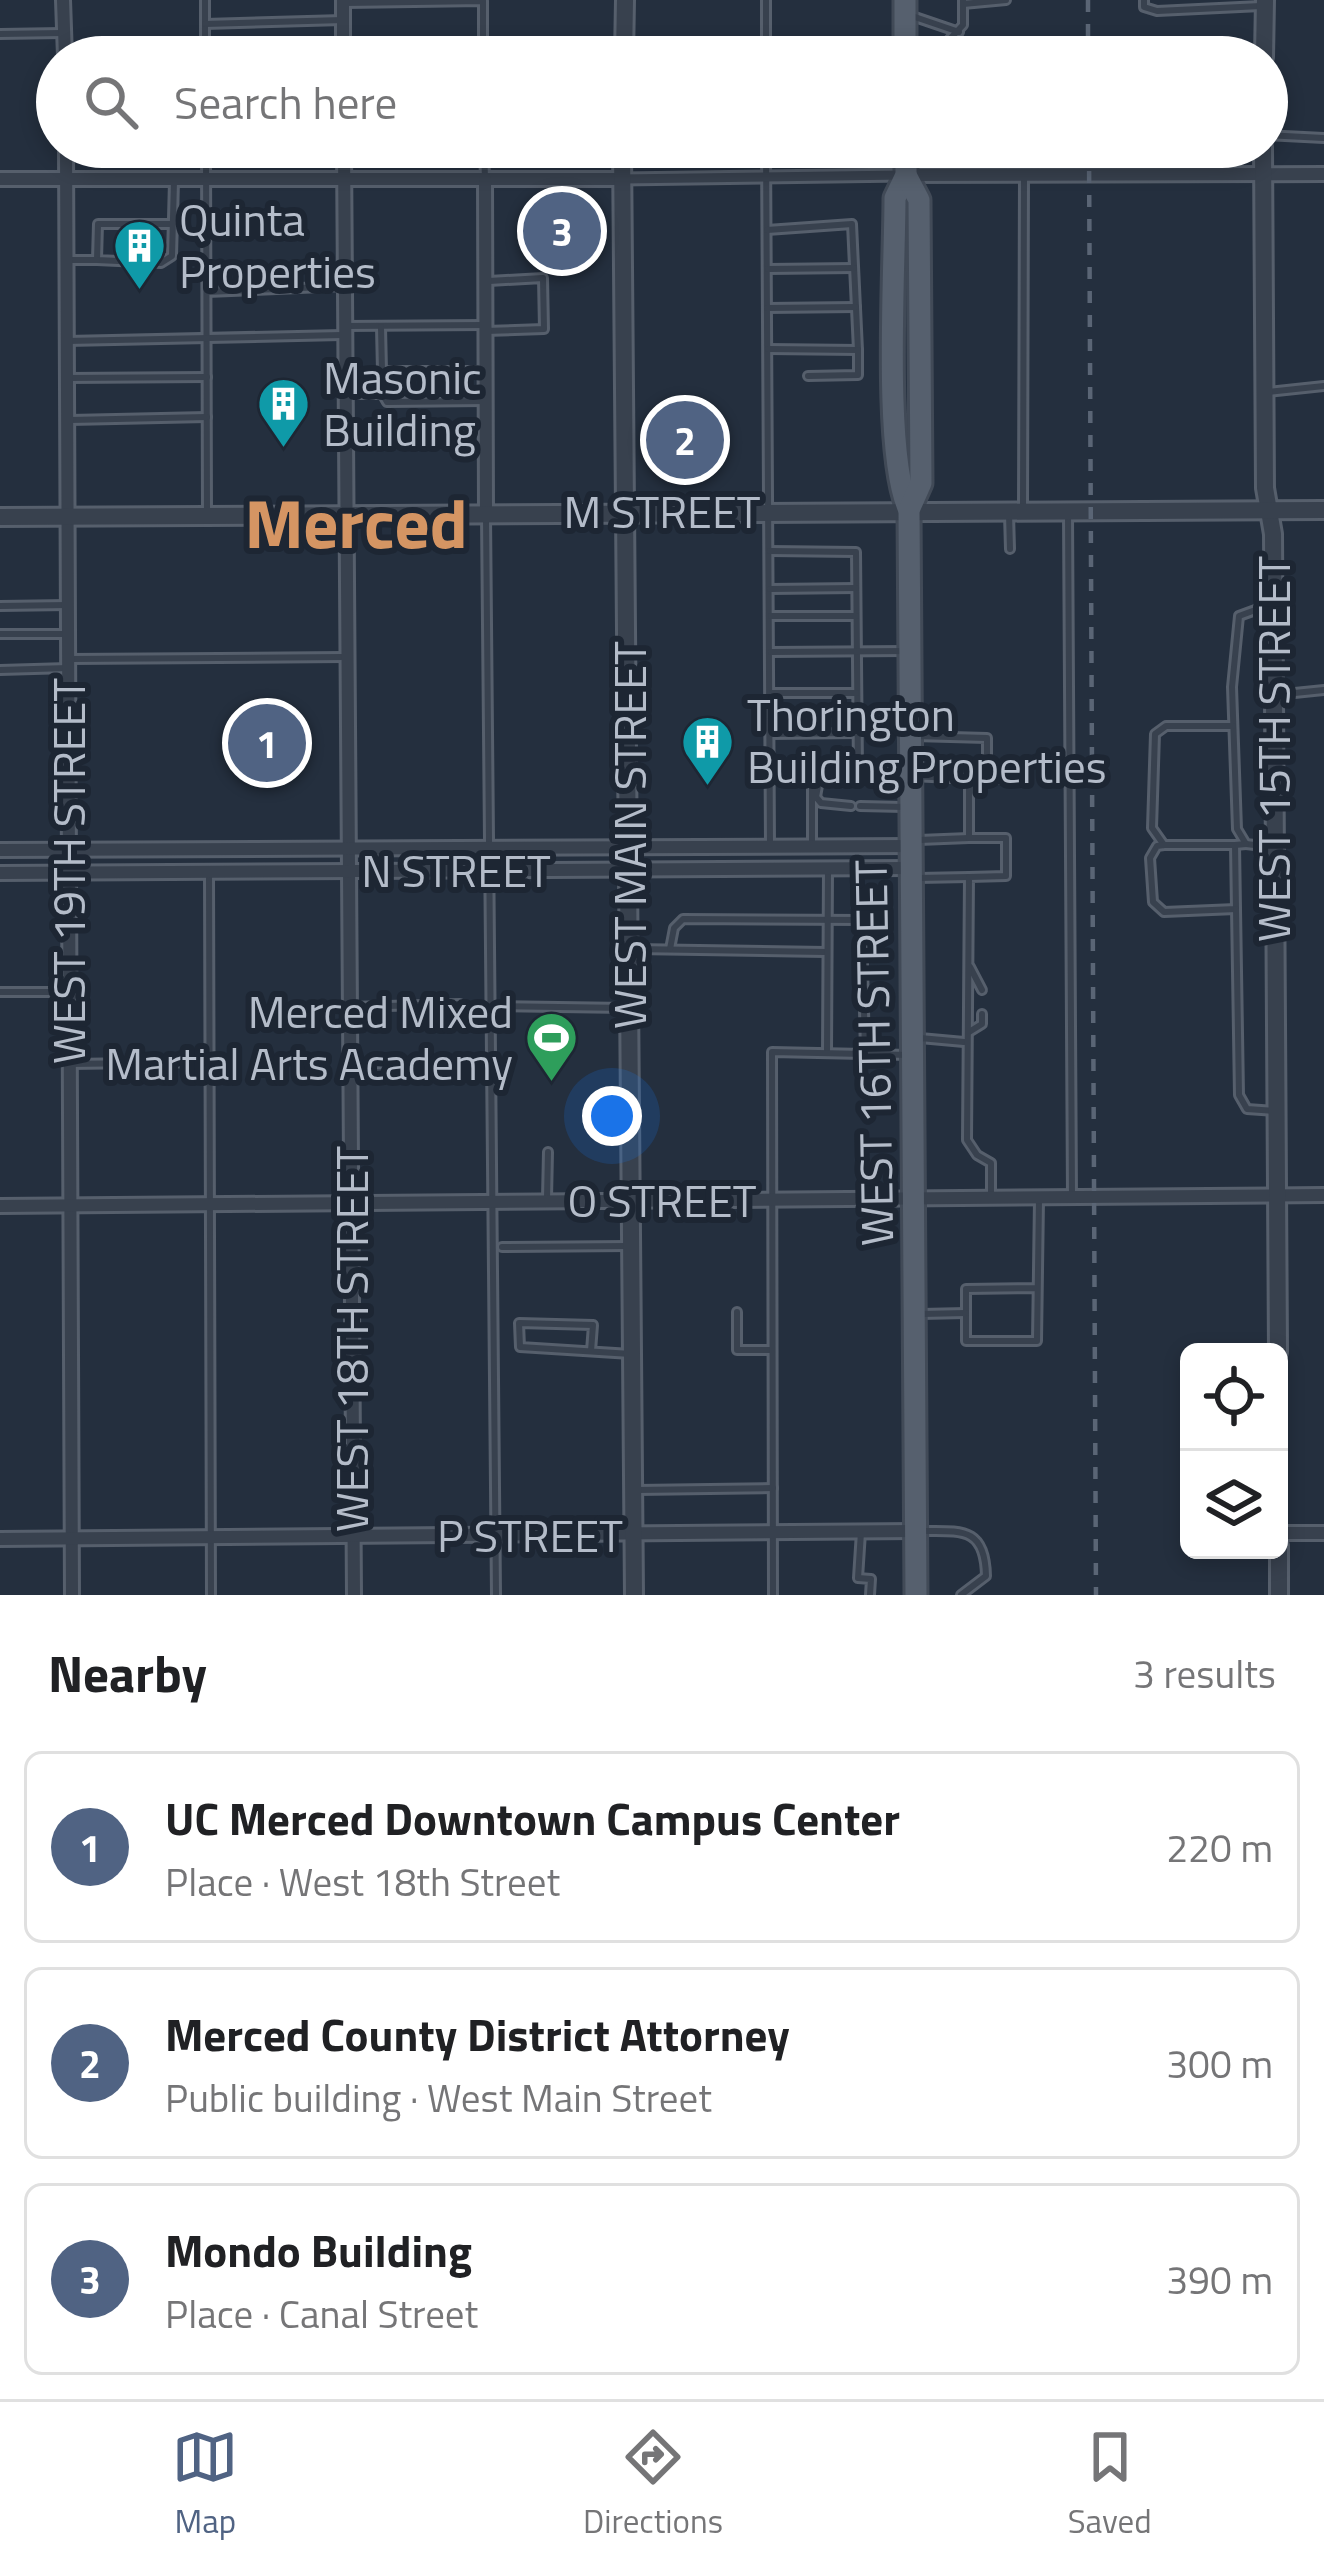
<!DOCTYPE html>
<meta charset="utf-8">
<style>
:root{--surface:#fff;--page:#f2f2f2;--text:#202124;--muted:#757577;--line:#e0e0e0;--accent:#506383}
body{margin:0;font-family:"Titillium Web",sans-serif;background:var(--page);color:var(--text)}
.controls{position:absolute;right:36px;bottom:36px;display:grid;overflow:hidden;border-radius:18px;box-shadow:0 6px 18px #0003}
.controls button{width:108px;height:108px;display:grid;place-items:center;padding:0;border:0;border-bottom:3px solid var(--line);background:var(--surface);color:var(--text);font:60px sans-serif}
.you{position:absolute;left:612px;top:1116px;width:42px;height:42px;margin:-30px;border:9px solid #fff;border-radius:50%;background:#1a73e8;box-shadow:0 0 0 18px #1a73e833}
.badge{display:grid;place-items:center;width:78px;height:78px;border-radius:50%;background:var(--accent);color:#fff;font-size:39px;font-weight:700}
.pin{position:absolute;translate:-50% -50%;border:6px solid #fff;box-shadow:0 3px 12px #0006}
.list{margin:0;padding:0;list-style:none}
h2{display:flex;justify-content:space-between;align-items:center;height:156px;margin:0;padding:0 48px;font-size:51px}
h2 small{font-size:39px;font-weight:400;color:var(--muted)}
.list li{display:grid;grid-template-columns:78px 1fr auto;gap:36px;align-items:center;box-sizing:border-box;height:192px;margin:0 24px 24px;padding:0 24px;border:3px solid var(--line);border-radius:18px}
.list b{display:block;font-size:45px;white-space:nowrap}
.list p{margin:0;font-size:39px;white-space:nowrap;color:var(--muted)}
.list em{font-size:39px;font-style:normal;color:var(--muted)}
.icon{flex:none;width:66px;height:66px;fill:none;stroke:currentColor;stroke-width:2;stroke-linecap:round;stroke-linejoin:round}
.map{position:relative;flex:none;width:1324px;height:1595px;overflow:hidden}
.search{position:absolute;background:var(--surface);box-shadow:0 6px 18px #0003;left:36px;right:36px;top:36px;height:132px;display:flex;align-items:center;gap:30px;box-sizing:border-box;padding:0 42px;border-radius:66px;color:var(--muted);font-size:45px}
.sheet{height:804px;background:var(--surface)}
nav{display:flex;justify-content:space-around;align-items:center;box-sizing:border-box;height:168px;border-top:3px solid var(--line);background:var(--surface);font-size:33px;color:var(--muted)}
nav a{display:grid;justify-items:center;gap:6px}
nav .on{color:var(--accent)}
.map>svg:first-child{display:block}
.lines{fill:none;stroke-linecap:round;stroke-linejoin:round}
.service-casing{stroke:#565f6c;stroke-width:12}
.pedestrian-casing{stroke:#565f6c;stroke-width:15}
.minor-casing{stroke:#565f6c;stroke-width:18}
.tertiary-casing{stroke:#565f6c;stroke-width:22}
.primary-casing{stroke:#414a57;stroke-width:27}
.service{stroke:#38414e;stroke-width:6}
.pedestrian{stroke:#38414e;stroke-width:9}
.minor{stroke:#38414e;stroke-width:12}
.tertiary{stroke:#38414e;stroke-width:16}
.primary{stroke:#56606e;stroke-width:21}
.rail{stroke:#5a6575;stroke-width:4.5;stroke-dasharray:12 12;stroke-linecap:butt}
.labels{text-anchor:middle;stroke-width:12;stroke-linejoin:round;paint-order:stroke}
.poi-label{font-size:45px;fill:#b4bcc9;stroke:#1d2633;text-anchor:start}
.street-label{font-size:45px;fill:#b4bcc9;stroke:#1d2633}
.town-label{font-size:69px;font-weight:bold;fill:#d59563;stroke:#1d2633}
</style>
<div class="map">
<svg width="1324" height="1595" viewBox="0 0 1324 1595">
<rect width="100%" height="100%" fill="#242f3e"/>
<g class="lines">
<defs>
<g id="service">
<polyline points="205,0 205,57"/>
<polyline points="766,0 766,57"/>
<polyline points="1144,0 1144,7 1157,11 1261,6"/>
<polyline points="345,3 483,1 483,57"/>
<polyline points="963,4 1006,0"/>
<polyline points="912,16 959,32"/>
<polyline points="205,24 343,20"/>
<polyline points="0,34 62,33"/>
<polyline points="933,57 963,25 963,0"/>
<polyline points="1267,135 1324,138"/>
<polyline points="206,147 207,512"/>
<polyline points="484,147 485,179"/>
<polyline points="766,147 770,845"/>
<polyline points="173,224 98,224 97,260 161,263 172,256 174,181"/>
<polyline points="767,230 852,224 858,350 768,349"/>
<polyline points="67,260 97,260"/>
<polyline points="768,269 854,268"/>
<polyline points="207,292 345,286"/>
<polyline points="767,308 856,307"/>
<polyline points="345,326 485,325"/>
<polyline points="381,327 382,371"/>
<polyline points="485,331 544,329 543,278 489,281"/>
<polyline points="67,341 342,335"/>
<polyline points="485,371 382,371 379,388 387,402 485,401"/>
<polyline points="808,376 858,375 858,350"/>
<polyline points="67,378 207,377"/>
<polyline points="1268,392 1324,386"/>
<polyline points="349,394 381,394"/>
<polyline points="70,420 207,417"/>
<polyline points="1023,506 1024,177"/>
<polyline points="1009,514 1010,549"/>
<polyline points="1068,514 1072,1197"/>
<polyline points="486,516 496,1595"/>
<polyline points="770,551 856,552 858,770"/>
<polyline points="770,589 856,588"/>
<polyline points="1269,605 1239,616 1232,687 1237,829 1246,844 1272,847"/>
<polyline points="0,606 68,605"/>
<polyline points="771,616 856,616"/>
<polyline points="0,634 68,634"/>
<polyline points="771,652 906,651"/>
<polyline points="69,659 344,657"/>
<polyline points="0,670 68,668"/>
<polyline points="772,693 856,693"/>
<polyline points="1275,695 1324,690"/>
<polyline points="771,734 856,733"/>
<polyline points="914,736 987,738 987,779"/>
<polyline points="913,776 969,779"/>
<polyline points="851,806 821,803 816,797 819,780 879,772"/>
<polyline points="860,806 904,807"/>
<polyline points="919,840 969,838"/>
<polyline points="1164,845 1152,828 1155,734 1166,726 1233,726"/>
<polyline points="1235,845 1236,909 1164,912 1153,902 1150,858 1157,846 1164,845 1235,845 1246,844"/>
<polyline points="812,846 812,770 907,769"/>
<polyline points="209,873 211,1595"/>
<polyline points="918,878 969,877"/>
<polyline points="1236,909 1239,1095 1247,1109 1275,1111"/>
<polyline points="634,949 826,952"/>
<polyline points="670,949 674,928 683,919 862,920 865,1054"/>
<polyline points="970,967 982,990"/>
<polyline points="0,992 66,992"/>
<polyline points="491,1006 627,1008"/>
<polyline points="350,1007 460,1004"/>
<polyline points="969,1032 982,1024 982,1014"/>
<polyline points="920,1038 964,1042"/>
<polyline points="827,1053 828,871"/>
<polyline points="70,1064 208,1062"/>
<polyline points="351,1073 493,1069"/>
<polyline points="547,1198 548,1152"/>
<polyline points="991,1199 991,1163 977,1155 967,1140 969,877 1006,876 1006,838 969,838 969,779 1024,779"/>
<polyline points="502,1247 629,1246"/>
<polyline points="1037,1288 966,1289 966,1341 1037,1341 1039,1200"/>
<polyline points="737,1312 737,1350 772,1350"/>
<polyline points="921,1314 966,1313"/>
<polyline points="591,1351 593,1325 519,1323 520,1347 631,1354"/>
<polyline points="637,1490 773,1488"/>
<path d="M922,1531C962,1531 985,1527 986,1576L961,1595"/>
<polyline points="861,1532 858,1578 871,1579 870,1595"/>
<polyline points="773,1595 772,1052 910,1055"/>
</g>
<polyline id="pedestrian" points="621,179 904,175"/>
<g id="minor">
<polyline points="63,0 65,57"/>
<polyline points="343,0 343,57"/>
<polyline points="66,147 72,1595"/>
<polyline points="344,147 354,1595"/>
<polyline points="906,175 1324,174"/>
<polyline points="0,179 621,179"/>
<polyline points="485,179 486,513"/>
<polyline points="0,850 911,846"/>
<polyline points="0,873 911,868"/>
<polyline points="0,1206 1324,1195"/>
<polyline points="1279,1533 1324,1533"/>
<polyline points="0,1539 916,1531"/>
</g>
<g id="tertiary">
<polyline points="624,57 625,0"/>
<polyline points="1264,57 1265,0"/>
<polyline points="622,147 634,1595"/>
<polyline points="1263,147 1265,488 1273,534 1278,1352"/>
<polyline points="0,517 1324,510"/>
<polyline points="1279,1546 1279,1595"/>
</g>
<g id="primary">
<polyline points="905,0 905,57"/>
<path d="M906,147V175L895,198C895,268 883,456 909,510"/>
<polyline points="906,175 919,200 921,483 909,510 916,1595"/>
</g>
</defs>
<use href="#service" class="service-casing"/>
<use href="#pedestrian" class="pedestrian-casing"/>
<use href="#minor" class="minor-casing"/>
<use href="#tertiary" class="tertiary-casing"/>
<use href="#primary" class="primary-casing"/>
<use href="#service" class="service"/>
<use href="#pedestrian" class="pedestrian"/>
<use href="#minor" class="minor"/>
<use href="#tertiary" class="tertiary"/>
<use href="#primary" class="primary"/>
<g class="rail">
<polyline points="1088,0 1088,57"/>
<polyline points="1089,147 1096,1595"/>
</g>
</g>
<defs>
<symbol id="building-pin" viewBox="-11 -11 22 30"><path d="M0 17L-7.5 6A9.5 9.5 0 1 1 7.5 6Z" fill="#0f9aa8" stroke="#1d2633"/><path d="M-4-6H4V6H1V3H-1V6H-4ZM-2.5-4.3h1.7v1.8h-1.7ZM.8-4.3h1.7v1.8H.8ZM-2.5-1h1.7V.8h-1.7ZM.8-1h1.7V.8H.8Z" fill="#fff"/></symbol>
<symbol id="stadium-pin" viewBox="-11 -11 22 30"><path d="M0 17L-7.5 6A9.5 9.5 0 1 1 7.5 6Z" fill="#2e9e5b" stroke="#1d2633"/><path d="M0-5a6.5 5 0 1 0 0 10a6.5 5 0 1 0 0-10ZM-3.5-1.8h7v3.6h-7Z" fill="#fff"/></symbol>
</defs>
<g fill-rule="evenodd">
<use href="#building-pin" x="110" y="216" width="59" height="81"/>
<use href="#building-pin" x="254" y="374" width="59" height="81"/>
<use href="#building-pin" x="678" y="712" width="59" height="81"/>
<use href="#stadium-pin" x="522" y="1008" width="59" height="81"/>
</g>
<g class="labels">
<g class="poi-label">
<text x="179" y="236">Quinta<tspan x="179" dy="52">Properties</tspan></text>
<text x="323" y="394">Masonic<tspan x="323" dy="52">Building</tspan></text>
<text x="747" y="731">Thorington<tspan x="747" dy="52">Building Properties</tspan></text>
<text x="513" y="1028" text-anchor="end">Merced Mixed<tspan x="513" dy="52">Martial Arts Academy</tspan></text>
</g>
<g class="street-label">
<text x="662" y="528">M STREET</text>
<text transform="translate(1274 749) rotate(-90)" y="16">WEST 15TH STREET</text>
<text transform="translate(630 835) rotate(-90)" y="16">WEST MAIN STREET</text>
<text transform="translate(69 871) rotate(-90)" y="16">WEST 19TH STREET</text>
<text x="456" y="887">N STREET</text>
<text transform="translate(874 1053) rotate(-91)" y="16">WEST 16TH STREET</text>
<text x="662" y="1217">O STREET</text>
<text transform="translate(352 1339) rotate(-90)" y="16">WEST 18TH STREET</text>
<text x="530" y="1552">P STREET</text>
</g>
<g class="town-label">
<text x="356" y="548">Merced</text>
</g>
</g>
</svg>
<div class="controls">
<button><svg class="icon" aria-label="locate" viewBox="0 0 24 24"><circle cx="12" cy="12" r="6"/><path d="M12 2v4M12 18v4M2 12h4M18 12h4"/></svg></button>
<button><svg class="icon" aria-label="layers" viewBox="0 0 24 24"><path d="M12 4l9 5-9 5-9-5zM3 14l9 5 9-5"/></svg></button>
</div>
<div class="you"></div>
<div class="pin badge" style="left:267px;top:743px">1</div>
<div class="pin badge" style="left:685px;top:440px">2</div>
<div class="pin badge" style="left:562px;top:231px">3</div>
<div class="search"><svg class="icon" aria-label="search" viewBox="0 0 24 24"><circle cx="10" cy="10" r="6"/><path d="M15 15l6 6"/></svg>Search here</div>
</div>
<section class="sheet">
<h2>Nearby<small>3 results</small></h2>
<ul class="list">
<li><span class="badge">1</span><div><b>UC Merced Downtown Campus Center</b><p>Place · West 18th Street</p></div><em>220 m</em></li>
<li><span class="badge">2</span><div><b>Merced County District Attorney</b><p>Public building · West Main Street</p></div><em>300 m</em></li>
<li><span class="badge">3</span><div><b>Mondo Building</b><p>Place · Canal Street</p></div><em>390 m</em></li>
</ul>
</section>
<nav>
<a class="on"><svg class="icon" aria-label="map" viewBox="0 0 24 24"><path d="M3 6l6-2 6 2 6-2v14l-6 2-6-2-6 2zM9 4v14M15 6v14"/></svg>Map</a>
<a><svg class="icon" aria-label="directions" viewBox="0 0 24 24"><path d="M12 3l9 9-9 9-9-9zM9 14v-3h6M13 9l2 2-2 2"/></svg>Directions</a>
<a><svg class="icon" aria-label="saved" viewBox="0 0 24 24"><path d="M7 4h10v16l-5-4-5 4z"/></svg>Saved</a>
</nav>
